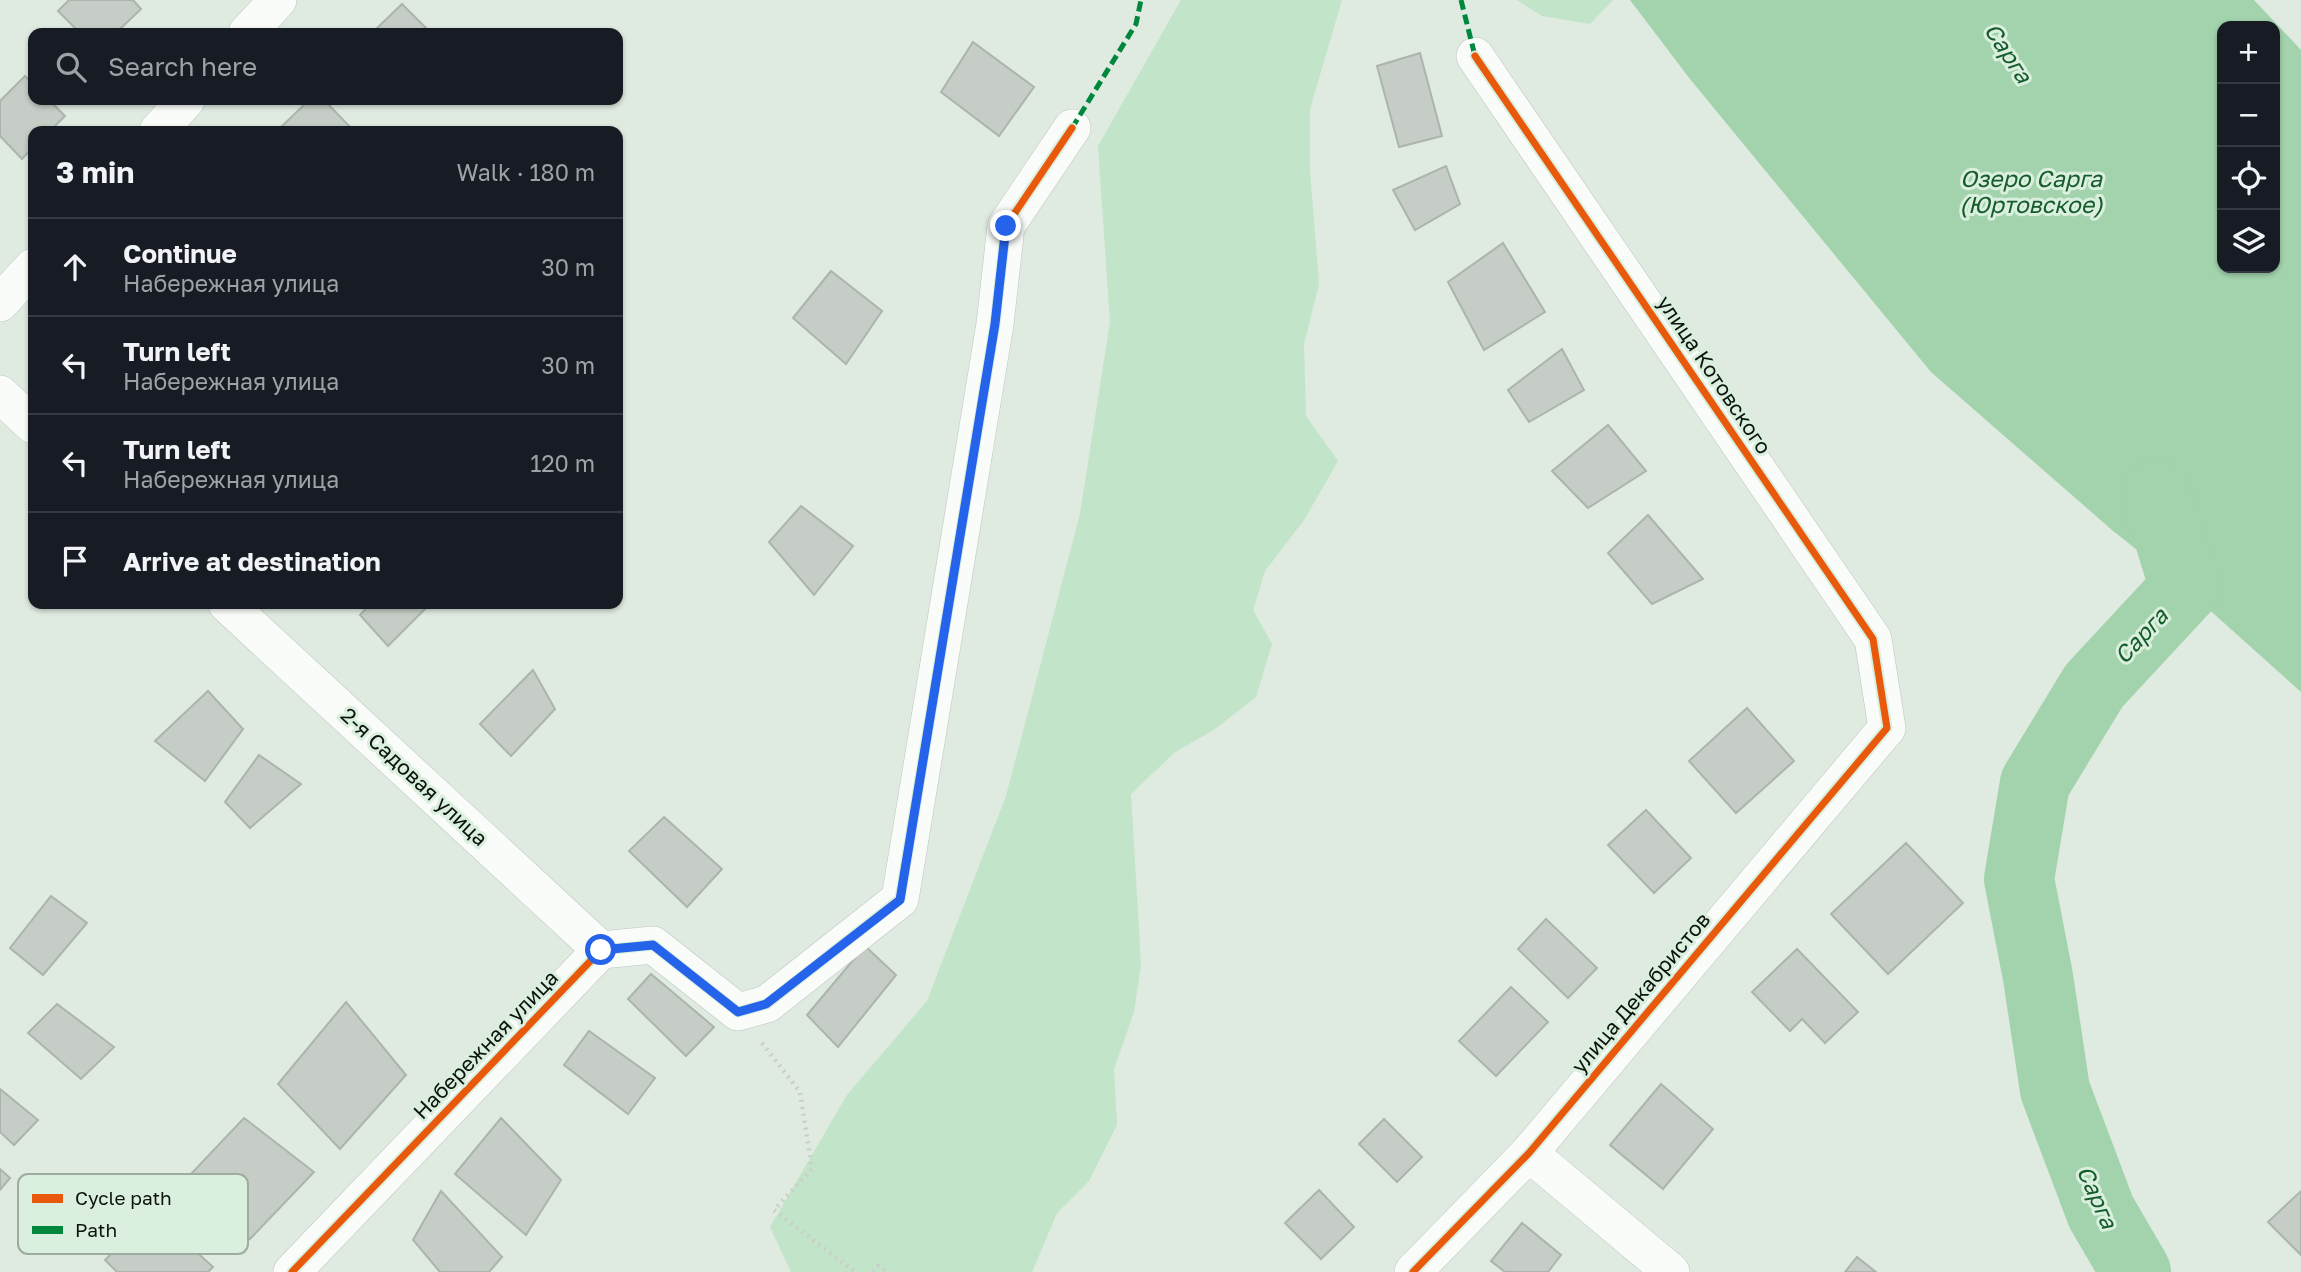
<!DOCTYPE html>
<meta charset="utf-8">
<style>
:root{--surface:#171b24;--page:#242831;--text:#f1f3f6;--muted:#9ea1a6;--line:#363941}
body{margin:0;font-family:"Golos Text",sans-serif;background:var(--page);color:var(--text)}
.controls{position:absolute;right:21px;top:21px;display:grid;overflow:hidden;border-radius:14px;box-shadow:0 2px 5px #0004}
.controls button{width:63px;height:63px;display:grid;place-items:center;padding:0;border:0;border-bottom:2px solid var(--line);background:var(--surface);color:var(--text);font:35px sans-serif}
.stop{position:absolute;width:21px;height:21px;margin:-16px;border:5px solid #2563eb;border-radius:50%;background:#fff}
.stop.end{background:#2563eb;border-color:#fff;box-shadow:0 2px 7px #0008}
.list{margin:0;padding:0;list-style:none}
h2{display:flex;justify-content:space-between;align-items:center;height:91px;margin:0;padding:0 28px;font-size:30px}
h2 small{font-size:23px;font-weight:400;color:var(--muted)}
.list li{display:grid;grid-template-columns:46px 1fr auto;gap:21px;align-items:center;box-sizing:border-box;height:98px;padding:0 28px;border-top:2px solid var(--line)}
.list b{display:block;font-size:26px;white-space:nowrap}
.list p{margin:0;font-size:23px;white-space:nowrap;color:var(--muted)}
.list em{font-size:23px;font-style:normal;color:var(--muted)}
.icon{flex:none;width:38px;height:38px;fill:none;stroke:currentColor;stroke-width:2;stroke-linecap:round;stroke-linejoin:round}
.map{position:relative;flex:none;width:2301px;height:1272px;overflow:hidden}
.search{position:absolute;background:var(--surface);box-shadow:0 2px 5px #0004;left:28px;top:28px;width:595px;height:77px;display:flex;align-items:center;gap:18px;box-sizing:border-box;padding:0 24px;border-radius:14px;color:var(--muted);font-size:26px}
.panel{position:absolute;background:var(--surface);box-shadow:0 2px 5px #0004;left:28px;top:126px;width:595px;height:483px;border-radius:14px}
.map>svg:first-child{display:block}
.green{fill:#c2e4c8}
.water{fill:#a2d3ac;fill-rule:evenodd}
.lines{fill:none;stroke-linecap:round;stroke-linejoin:round}
.river{stroke:#a2d3ac;stroke-width:70}
.building{fill:#c5cdc6;stroke:#abb4ad;stroke-width:2}
.street-casing{stroke:#bdc6bf;stroke-width:38}
.path{stroke:#cbcdcb;stroke-width:4.5;stroke-dasharray:2 5;stroke-linecap:butt}
.street{stroke:#fafcfa;stroke-width:37}
.quiet{stroke:#00873e;stroke-width:5;stroke-dasharray:10 5;stroke-linecap:butt}
.cycleway-casing{stroke:#daefdd;stroke-width:11}
.cycleway{stroke:#e8590c;stroke-width:7}
.route{stroke:#2563eb;stroke-width:9}
.labels{text-anchor:middle;stroke-width:6;stroke-linejoin:round;paint-order:stroke}
.street-label{font-size:21px;fill:#0c130e;stroke:#daefdd}
.water-label{font-size:23px;font-style:italic;fill:#155c2c;stroke:#daefdd}
.key{fill:#daefdd;stroke:#9cad9f;stroke-width:2}
.key-label{font-size:19px;fill:#0c130e}
</style>
<div class="map">
<svg width="2301" height="1272" viewBox="0 0 2301 1272">
<rect width="100%" height="100%" fill="#dfeae0"/>
<g class="green">
<polygon points="1181,0 1342,0 1310,109 1310,171 1319,284 1304,344 1306,416 1338,461 1304,520 1265,571 1253,610 1272,644 1256,697 1215,729 1174,753 1131,794 1141,965 1134,1012 1114,1069 1117,1125 1089,1181 1057,1213 1032,1272 791,1272 770,1227 847,1095 927,1001 1006,796 1080,514 1110,322 1098,146"/>
<polygon points="1517,0 1613,0 1590,24 1542,16"/>
</g>
<path class="water" d="M1630,0H2254L2301,50V692L2185,588L2112,530L1931,372L1690,79ZM2222,26H2275V268H2222Z"/>
<g class="lines">
<polyline class="river" points="2136,1272 2101,1212 2055,1090 2038,977 2019,879 2035,783 2094,686 2185,588 2156,495"/>
</g>
<g class="building">
<polygon points="69,0 133,0 141,9 116,33 80,33 58,11"/>
<polygon points="402,4 431,33 372,33"/>
<polygon points="973,42 1034,87 999,136 941,92"/>
<polygon points="1420,53 1442,136 1399,147 1377,66"/>
<polygon points="25,76 33,84 33,100 49,100 65,116 50,131 33,131 33,147 22,159 0,136 0,101"/>
<polygon points="309,100 324,100 354,131 277,131"/>
<polygon points="1446,166 1460,204 1415,230 1393,190"/>
<polygon points="1503,243 1545,312 1484,350 1448,282"/>
<polygon points="831,271 882,311 846,364 793,318"/>
<polygon points="1562,349 1584,390 1529,422 1508,390"/>
<polygon points="1608,425 1646,471 1588,508 1552,471"/>
<polygon points="801,506 853,546 814,595 769,542"/>
<polygon points="1648,515 1703,579 1652,604 1608,553"/>
<polygon points="370,604 430,604 388,646 360,615"/>
<polygon points="533,670 555,709 511,756 480,724"/>
<polygon points="208,691 243,729 205,781 155,741"/>
<polygon points="1747,708 1794,761 1736,813 1689,761"/>
<polygon points="259,755 301,784 250,828 225,802"/>
<polygon points="1646,810 1691,858 1654,893 1608,845"/>
<polygon points="664,817 722,869 687,907 629,851"/>
<polygon points="1906,843 1963,903 1888,974 1831,914"/>
<polygon points="51,896 87,923 43,975 10,948"/>
<polygon points="1546,919 1597,968 1568,998 1518,949"/>
<polygon points="865,946 896,975 838,1047 807,1015"/>
<polygon points="1797,949 1858,1012 1825,1043 1802,1019 1790,1031 1752,992"/>
<polygon points="651,974 714,1027 686,1056 628,999"/>
<polygon points="1511,987 1548,1022 1496,1076 1459,1041"/>
<polygon points="346,1002 406,1075 340,1149 278,1084"/>
<polygon points="57,1004 114,1047 81,1079 28,1033"/>
<polygon points="589,1031 655,1078 628,1114 564,1065"/>
<polygon points="1661,1084 1713,1129 1663,1189 1610,1145"/>
<polygon points="0,1089 38,1120 14,1145 0,1132"/>
<polygon points="244,1118 314,1172 250,1239 190,1175"/>
<polygon points="501,1118 561,1180 526,1235 455,1174"/>
<polygon points="1384,1119 1422,1157 1397,1182 1359,1144"/>
<polygon points="0,1169 10,1178 0,1190"/>
<polygon points="1319,1190 1354,1227 1321,1259 1285,1223"/>
<polygon points="441,1191 502,1257 489,1272 440,1272 413,1240"/>
<polygon points="2301,1191 2301,1255 2268,1222"/>
<polygon points="153,1212 213,1267 208,1272 117,1272 105,1260"/>
<polygon points="1522,1223 1561,1255 1548,1272 1505,1272 1491,1261"/>
<polygon points="1857,1257 1876,1272 1845,1272"/>
</g>
<g class="lines">
<defs>
<g id="street">
<polyline points="247,33 278,0"/>
<polyline points="158,131 186,100"/>
<polyline points="0,303 33,267"/>
<polyline points="0,394 33,425"/>
<polyline points="227,604 601,950"/>
<polyline points="1529,1153 1671,1272"/>
<polyline points="292,1272 601,950 653,945 738,1012 767,1004 900,899 995,324 1006,226 1072,128"/>
<polyline points="1413,1272 1529,1153 1887,728 1873,639 1475,56"/>
</g>
</defs>
<use href="#street" class="street-casing"/>
<g class="path">
<polyline points="762,1043 800,1092 812,1169 774,1210 855,1272"/>
<polyline points="873,1272 878,1266 887,1272"/>
</g>
<use href="#street" class="street"/>
<g class="quiet">
<polyline points="1461,0 1475,56"/>
<polyline points="1072,128 1136,24 1141,0"/>
</g>
<defs>
<g id="cycleway">
<polyline points="292,1272 601,950 653,945 738,1012 767,1004 900,899 995,324 1006,226 1072,128"/>
<polyline points="1413,1272 1529,1153 1887,728 1873,639 1475,56"/>
</g>
</defs>
<use href="#cycleway" class="cycleway-casing"/>
<use href="#cycleway" class="cycleway"/>
</g>
<g class="lines">
<polyline class="route" points="601,950 653,945 738,1012 766,1004 900,900 995,324 1006,226"/>
</g>
<g class="labels">
<g class="street-label">
<text transform="translate(1714 375) rotate(56)" y="7">улица Котовского</text>
<text transform="translate(414 777) rotate(43)" y="7">2-я Садовая улица</text>
<text transform="translate(1641 993) rotate(-50)" y="7">улица Декабристов</text>
<text transform="translate(486 1045) rotate(-46)" y="7">Набережная улица</text>
</g>
<g class="water-label">
<text transform="translate(2008 53) rotate(57)" y="8">Сарга</text>
<text x="2031" y="187">Озеро Сарга<tspan x="2031" dy="26">(Юртовское)</tspan></text>
<text transform="translate(2141 636) rotate(-47)" y="8">Сарга</text>
<text transform="translate(2097 1197) rotate(66)" y="8">Сарга</text>
</g>
</g>
<rect x="18" y="1174" width="230" height="80" rx="10" class="key"/>
<rect x="32" y="1194" width="31" height="9" fill="#e8590c"/>
<rect x="32" y="1226" width="31" height="8" fill="#00873e"/>
<g class="key-label">
<text x="75" y="1205">Cycle path</text>
<text x="75" y="1237">Path</text>
</g>
</svg>
<div class="controls">
<button>+</button>
<button>−</button>
<button><svg class="icon" aria-label="locate" viewBox="0 0 24 24"><circle cx="12" cy="12" r="6"/><path d="M12 2v4M12 18v4M2 12h4M18 12h4"/></svg></button>
<button><svg class="icon" aria-label="layers" viewBox="0 0 24 24"><path d="M12 4l9 5-9 5-9-5zM3 14l9 5 9-5"/></svg></button>
</div>
<div class="stop" style="left:601px;top:950px"></div>
<div class="stop end" style="left:1006px;top:226px"></div>
<div class="search"><svg class="icon" aria-label="search" viewBox="0 0 24 24"><circle cx="10" cy="10" r="6"/><path d="M15 15l6 6"/></svg>Search here</div>
<section class="panel">
<h2>3 min<small>Walk · 180 m</small></h2>
<ul class="list">
<li><svg class="icon" aria-label="ahead" viewBox="0 0 24 24"><path d="M12 20V5M6 11l6-6 6 6"/></svg><div><b>Continue</b><p>Набережная улица</p></div><em>30 m</em></li>
<li><svg class="icon" aria-label="left" viewBox="0 0 24 24"><path d="M17 20v-9H6M10 6l-5 5 5 5"/></svg><div><b>Turn left</b><p>Набережная улица</p></div><em>30 m</em></li>
<li><svg class="icon" aria-label="left" viewBox="0 0 24 24"><path d="M17 20v-9H6M10 6l-5 5 5 5"/></svg><div><b>Turn left</b><p>Набережная улица</p></div><em>120 m</em></li>
<li><svg class="icon" aria-label="arrive" viewBox="0 0 24 24"><path d="M6 21V4h12l-3 4 3 4H6"/></svg><div><b>Arrive at destination</b></div></li>
</ul>
</section>
</div>
